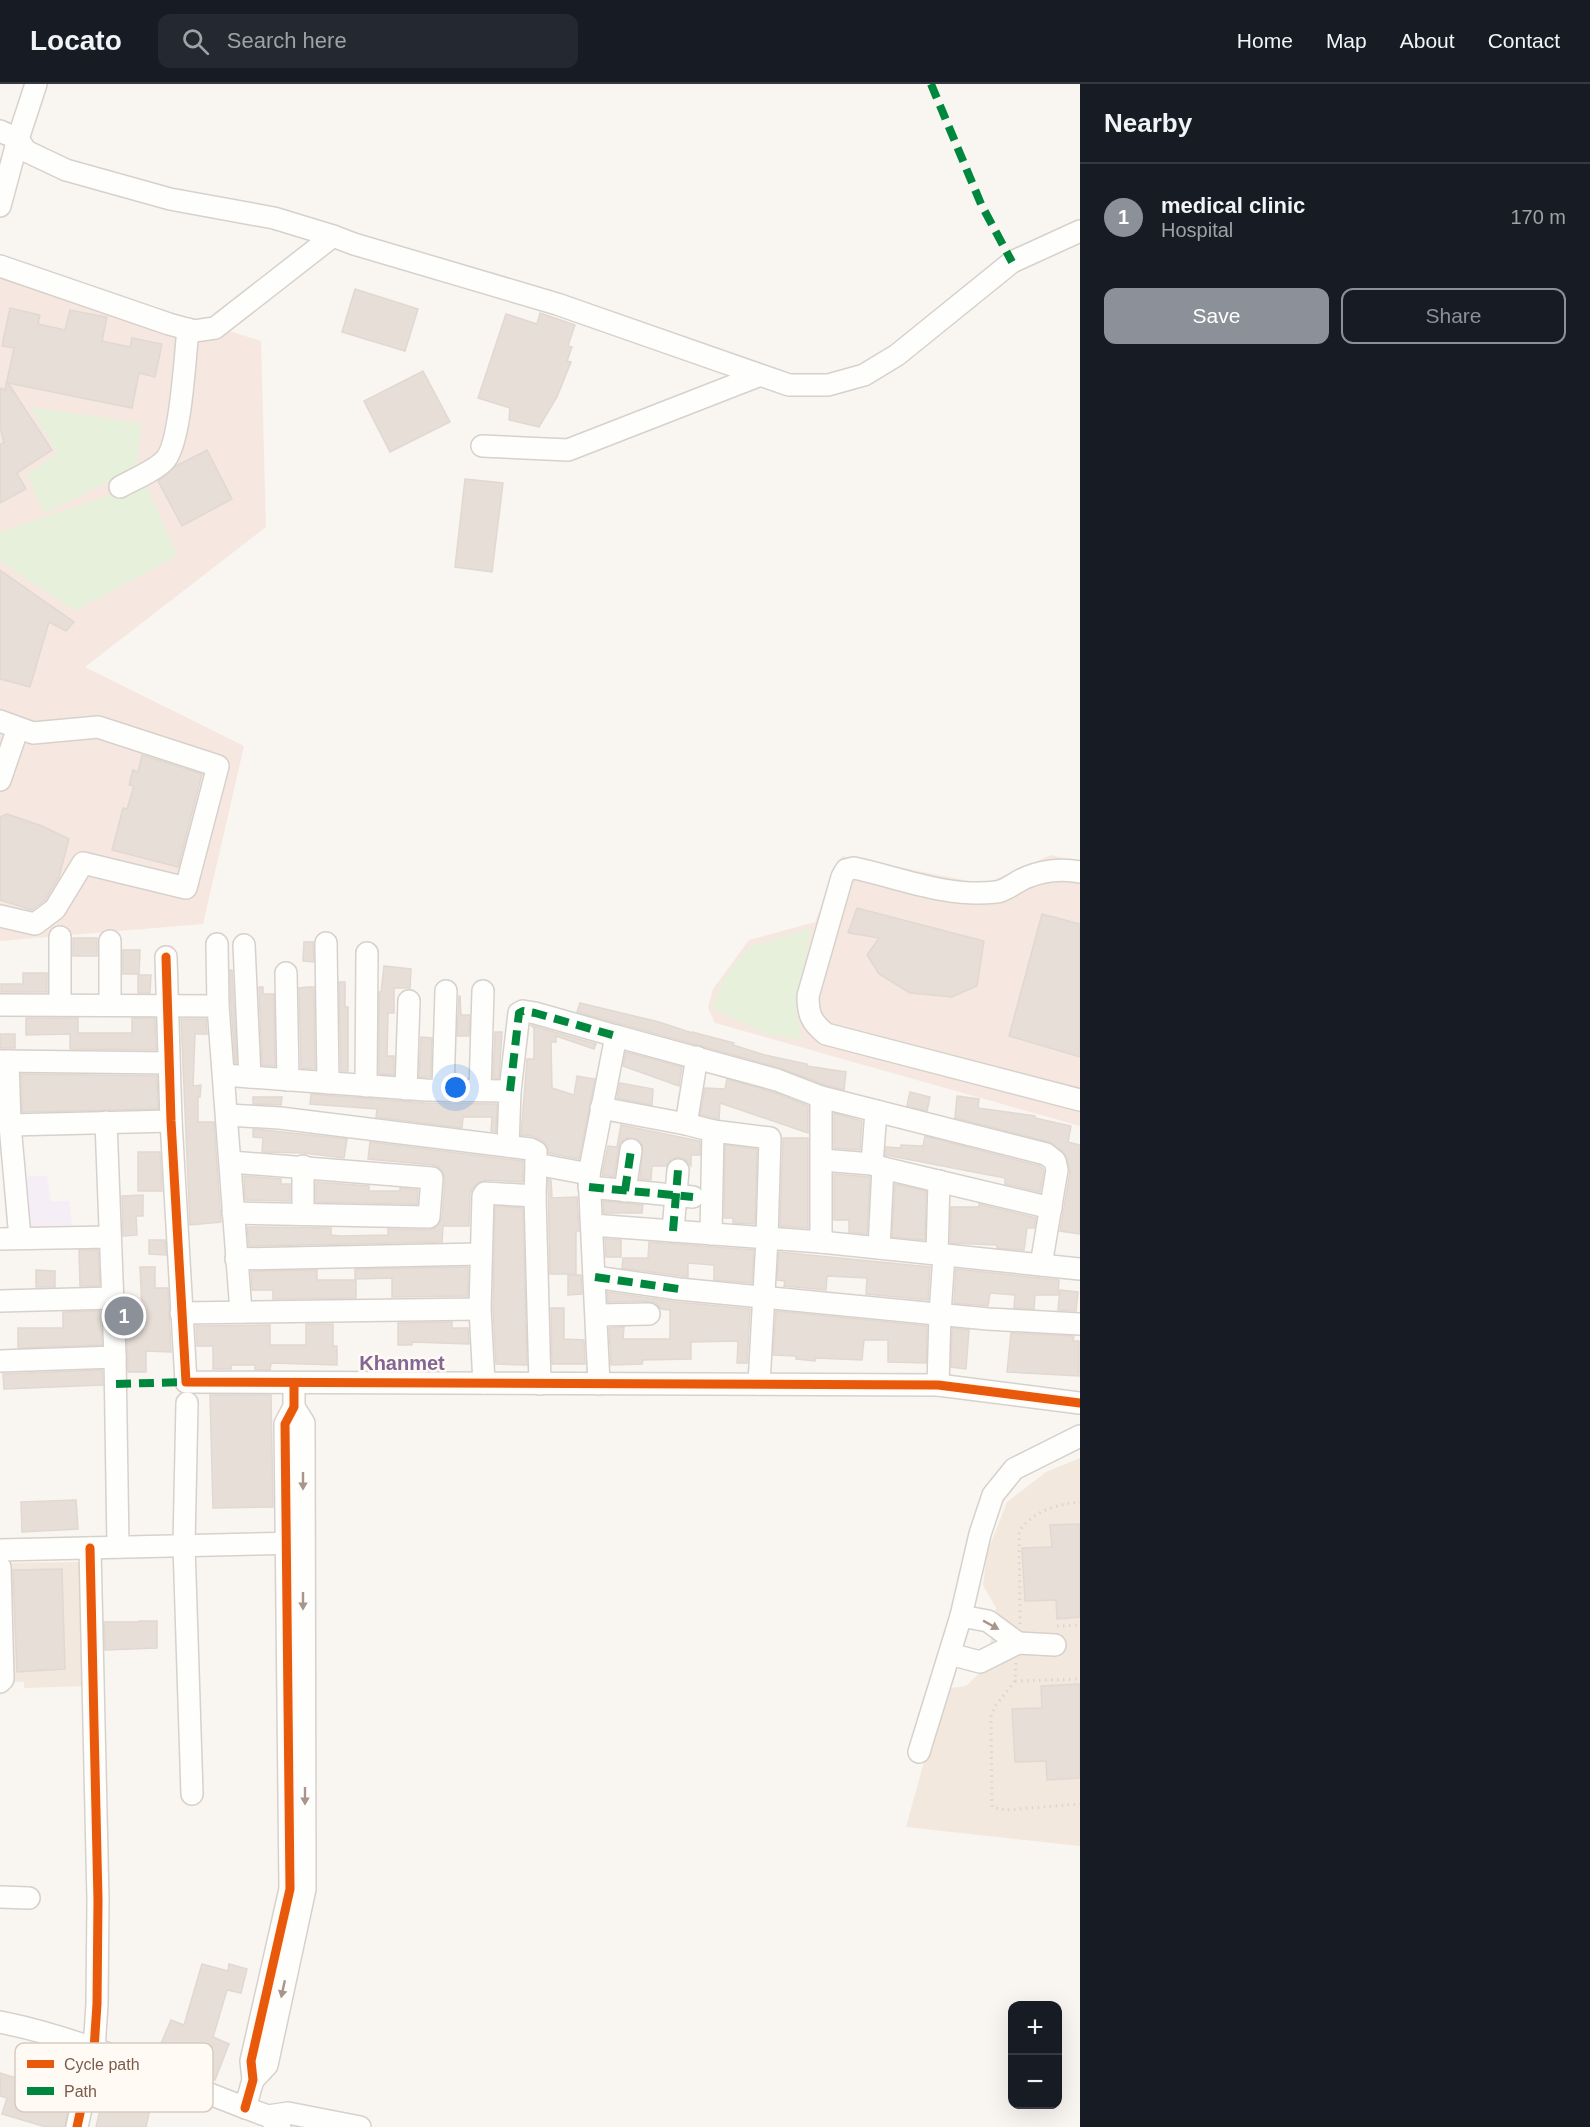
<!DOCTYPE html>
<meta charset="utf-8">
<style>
:root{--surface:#171b24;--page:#242831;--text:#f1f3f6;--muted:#9ea1a6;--line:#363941;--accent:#8c9099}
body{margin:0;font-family:Arial,sans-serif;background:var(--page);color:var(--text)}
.controls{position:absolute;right:18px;bottom:18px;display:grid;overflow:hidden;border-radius:12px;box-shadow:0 6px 24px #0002}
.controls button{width:54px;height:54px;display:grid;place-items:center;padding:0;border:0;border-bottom:2px solid var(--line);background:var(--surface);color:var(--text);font:30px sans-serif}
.you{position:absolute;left:456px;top:1004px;width:21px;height:21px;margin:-15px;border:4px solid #fff;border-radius:50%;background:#1a73e8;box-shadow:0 0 0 9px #1a73e833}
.badge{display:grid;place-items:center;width:39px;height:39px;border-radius:50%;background:var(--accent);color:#fff;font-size:20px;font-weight:700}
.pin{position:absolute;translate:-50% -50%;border:3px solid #fff;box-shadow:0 2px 6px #0006}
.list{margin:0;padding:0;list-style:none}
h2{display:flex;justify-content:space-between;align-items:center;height:78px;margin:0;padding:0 24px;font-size:26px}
h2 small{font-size:20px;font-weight:400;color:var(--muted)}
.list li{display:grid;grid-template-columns:39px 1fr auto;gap:18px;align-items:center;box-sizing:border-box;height:108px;padding:0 24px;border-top:2px solid var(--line)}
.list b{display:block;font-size:22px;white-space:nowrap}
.list p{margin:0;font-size:20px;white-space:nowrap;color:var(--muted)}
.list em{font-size:20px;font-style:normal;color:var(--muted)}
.actions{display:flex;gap:12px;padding:18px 24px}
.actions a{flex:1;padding:14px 0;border:2px solid var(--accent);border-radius:12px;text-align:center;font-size:21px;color:var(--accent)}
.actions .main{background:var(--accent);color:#fff}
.icon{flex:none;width:33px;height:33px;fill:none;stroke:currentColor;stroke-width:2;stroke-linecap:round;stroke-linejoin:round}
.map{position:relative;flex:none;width:1080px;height:2043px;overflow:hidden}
header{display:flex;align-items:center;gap:36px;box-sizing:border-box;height:84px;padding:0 30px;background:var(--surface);border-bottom:2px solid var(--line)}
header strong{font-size:28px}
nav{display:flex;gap:33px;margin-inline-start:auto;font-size:21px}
.search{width:420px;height:54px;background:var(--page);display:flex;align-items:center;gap:15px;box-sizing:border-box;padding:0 21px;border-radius:12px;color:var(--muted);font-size:22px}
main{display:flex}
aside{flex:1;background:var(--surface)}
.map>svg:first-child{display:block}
.residential{fill:#f2e8de}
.commercial{fill:#f6e8e1}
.education{fill:#f6eef6}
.green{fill:#e7f0db}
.building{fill:#e6ded7;stroke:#e2d8d2;stroke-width:1.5}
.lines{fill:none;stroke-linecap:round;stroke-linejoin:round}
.minor-casing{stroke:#d7d1cb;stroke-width:24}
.path{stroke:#dcd5d0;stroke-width:3;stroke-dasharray:1.5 4.5;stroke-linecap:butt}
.minor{stroke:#fefefd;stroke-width:21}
.quiet{stroke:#00873e;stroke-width:8;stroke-dasharray:15 8;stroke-linecap:butt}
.cycleway-casing{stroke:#fffaf3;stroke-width:13}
.cycleway{stroke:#e8590c;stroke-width:9}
.oneway{fill:#a8958b}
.labels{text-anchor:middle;stroke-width:5;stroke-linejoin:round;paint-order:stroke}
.neighbourhood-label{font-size:20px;font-weight:bold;fill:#846695;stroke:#fffaf3}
.key{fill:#fffaf3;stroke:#d7cbc1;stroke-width:1.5}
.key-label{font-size:16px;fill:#7a5c4d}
</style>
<header>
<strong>Locato</strong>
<div class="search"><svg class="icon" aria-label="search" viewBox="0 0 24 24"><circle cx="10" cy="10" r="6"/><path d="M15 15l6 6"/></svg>Search here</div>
<nav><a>Home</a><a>Map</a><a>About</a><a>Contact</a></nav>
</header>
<main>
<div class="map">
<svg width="1080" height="2043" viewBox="0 0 1080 2043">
<rect width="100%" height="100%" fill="#f9f5f0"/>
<g class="residential">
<polygon points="1080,1374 1080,1762 906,1743 944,1605 966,1602 984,1585 991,1556 996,1524 983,1501 987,1469 1007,1418 1046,1388"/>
<polygon points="82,1478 86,1602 24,1604 24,1598 8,1597 4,1479"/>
</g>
<g class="commercial">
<polygon points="0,174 261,257 266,443 85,583 244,662 203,840 0,857"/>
<polygon points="1051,771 1080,778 1080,1042 715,939 708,924 713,905 749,856 815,838 842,772 984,800"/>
</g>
<polygon class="education" points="27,1092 47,1092 51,1117 69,1117 73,1146 29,1146"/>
<g class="green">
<polygon points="30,323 142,339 136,384 44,430 27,390 57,369"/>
<polygon points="146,399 177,472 75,527 0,477 0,448"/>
<polygon points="811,844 796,925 802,956 763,949 713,924 721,899 748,863"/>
</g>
<g class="building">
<polygon points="355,205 418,225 405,267 342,248"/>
<polygon points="10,224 40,231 38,240 65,246 70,226 107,233 102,257 130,263 132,254 162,260 155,293 139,289 132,324 8,299 52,366 17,389 26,405 0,419 0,361 4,358 0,344 0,304 5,306 14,264 2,262"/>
<polygon points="540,229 575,241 568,262 572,263 567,277 571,278 557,313 539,343 509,336 510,324 478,314 506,230 537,240"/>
<polygon points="423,287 450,338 390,368 364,317"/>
<polygon points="207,366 232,415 182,442 158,397 176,382"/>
<polygon points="465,395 503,399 492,488 455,483"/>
<polygon points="0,486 74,538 66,547 49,538 30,603 0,595"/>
<polygon points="142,671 202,690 178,783 112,766 123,724 127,725 134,702 129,701 133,686 138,688"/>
<polygon points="7,730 42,742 69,755 59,793 45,816 32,826 0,816 0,733"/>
<polygon points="857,824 984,857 977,902 952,913 910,909 879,890 867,871 879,854 848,849"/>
<polygon points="1042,830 1080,840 1080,973 1009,952"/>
<rect x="73" y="854" width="24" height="18"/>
<polygon points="304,858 313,858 314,878 303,877"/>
<polygon points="123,866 140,866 139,890 123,890"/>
<polygon points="384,882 411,885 410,904 394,904 394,929 388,929 387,972 394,972 394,991 379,990 379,908 381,908"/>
<polygon points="230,886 232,886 237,979 235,979 231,921"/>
<polygon points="23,889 47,889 47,908 1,908 1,900 23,900"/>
<polygon points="138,891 151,891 150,909 138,909"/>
<polygon points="339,898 345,898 345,923 348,923 348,987 341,987"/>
<polygon points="259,903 263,903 263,910 274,910 275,982 262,981"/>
<polygon points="308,903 314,903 315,985 301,984 299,904"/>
<polygon points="459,912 460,912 461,931 470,931 469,952 457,952"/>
<polygon points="580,919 659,938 692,949 692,948 734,959 733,961 765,971 807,980 807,982 846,988 844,1006 825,1001 780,984 577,928"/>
<polygon points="26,934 78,934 78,949 132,949 132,934 155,934 156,966 70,965 70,950 26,951"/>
<polygon points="181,935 206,935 207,950 195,950 193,1002 201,1001 200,1013 198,1013 198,1038 214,1038 221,1138 190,1141"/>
<polygon points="530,941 596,960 594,965 556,952 556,958 551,958 552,1004 574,1011 577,992 595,995 579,1075 549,1069 547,1062 542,1057 532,1052 521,1051 527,975 534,975 534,944"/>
<polygon points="495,948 502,948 499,994 493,994"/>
<rect x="0" y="950" width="15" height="14"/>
<polygon points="421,953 432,954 431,993 419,993"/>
<polygon points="626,968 682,983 679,1002 623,982"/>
<polygon points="21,990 157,992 158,1025 22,1028"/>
<polygon points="727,995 773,1008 808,1022 808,1049 720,1019 719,1035 700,1031 705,1004 725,1005"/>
<polygon points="620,999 653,1005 652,1021 617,1014"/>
<polygon points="910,1008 930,1013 927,1027 907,1022"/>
<polygon points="311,1010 425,1019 497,1020 496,1048 491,1047 492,1033 463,1033 462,1044 376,1033 377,1025 310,1020"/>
<polygon points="957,1012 979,1015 978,1024 1035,1032 1035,1034 1071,1042 1068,1058 1080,1061 1080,1150 1060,1147 1070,1088 1067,1074 1063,1068 1049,1058 955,1034"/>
<polygon points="253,1013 282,1013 281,1021 253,1020"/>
<polygon points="834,1029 862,1037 860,1066 834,1064"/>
<polygon points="621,1041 700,1057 700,1071 691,1071 691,1082 686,1076 678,1073 672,1075 666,1082 652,1082 651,1096 640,1095 643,1062 638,1056 627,1054 621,1058 619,1064 614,1093 602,1091 608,1062 617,1063"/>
<polygon points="253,1045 347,1055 344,1074 304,1069 262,1068 263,1054 253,1053"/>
<polygon points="925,1052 1040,1082 1044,1086 1040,1108 1005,1100 1005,1094 885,1071 886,1063 901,1064 901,1061 923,1062"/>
<polygon points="783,1054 808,1054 808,1144 780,1142"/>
<polygon points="370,1058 523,1077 523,1098 486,1096 479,1098 472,1105 470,1111 469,1142 443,1142 442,1158 249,1162 247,1143 331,1144 331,1151 341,1152 388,1151 388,1145 429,1146 435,1144 442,1134 445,1095 443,1088 439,1083 433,1081 368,1075"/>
<polygon points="725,1061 757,1065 755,1140 733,1139 733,1134 724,1134"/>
<polygon points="138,1068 160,1068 162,1107 138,1107"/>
<polygon points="834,1090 870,1093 867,1150 849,1148 849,1136 834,1136"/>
<polygon points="244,1092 281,1095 281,1100 290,1100 290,1117 245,1116"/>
<polygon points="548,1095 551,1096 552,1114 577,1113 579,1147 576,1147 576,1190 550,1190"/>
<polygon points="316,1098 369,1102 369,1107 400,1107 400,1104 418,1106 417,1120 316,1118"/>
<polygon points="895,1100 926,1107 925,1156 892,1153"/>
<polygon points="143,1111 143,1132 136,1132 137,1151 123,1152 122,1112"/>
<polygon points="603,1117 643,1121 642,1129 604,1129"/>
<polygon points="979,1120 1036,1134 1034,1144 1027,1144 1024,1166 997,1164 997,1161 950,1159 951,1123 979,1123"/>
<polygon points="495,1122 523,1124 527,1281 496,1280 493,1225"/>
<polygon points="605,1155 621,1156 621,1173 606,1173"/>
<polygon points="149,1156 165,1156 166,1171 149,1170"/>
<polygon points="649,1158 754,1166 752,1199 714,1196 714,1181 688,1179 688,1193 622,1184 623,1174 648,1174"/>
<polygon points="79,1166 98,1166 100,1202 80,1202"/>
<polygon points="779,1168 930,1183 928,1216 866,1210 867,1194 827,1192 826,1206 784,1202 785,1197 777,1196"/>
<polygon points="140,1183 155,1183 155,1204 168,1204 171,1268 146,1267 146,1288 128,1288 126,1225 142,1225"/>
<polygon points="468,1183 468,1212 392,1213 392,1194 355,1195 355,1185"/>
<polygon points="956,1185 1059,1196 1058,1211 1035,1211 1034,1225 1014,1224 1015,1211 990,1209 988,1222 954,1219"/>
<polygon points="36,1186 55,1187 55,1203 36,1203"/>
<polygon points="317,1186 317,1196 356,1196 356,1214 273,1215 273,1206 252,1206 251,1187"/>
<polygon points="568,1191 581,1191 582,1210 568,1211"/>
<polygon points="1060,1206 1078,1208 1076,1227 1058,1226"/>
<polygon points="607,1208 677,1218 750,1225 747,1279 737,1279 738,1257 691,1258 691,1275 643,1276 642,1280 611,1281 609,1244 624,1243 623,1255 670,1255 670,1226 661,1225 656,1219 649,1217 608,1218"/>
<polygon points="551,1224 564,1224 564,1255 584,1256 585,1280 552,1280"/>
<polygon points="100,1227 102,1261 18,1264 18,1244 63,1244 63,1228"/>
<polygon points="776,1227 927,1242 926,1279 888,1278 888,1256 864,1256 862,1276 815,1274 815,1277 796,1275 796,1272 773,1271"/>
<polygon points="452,1238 452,1244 468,1244 469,1260 412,1258 412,1261 398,1261 398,1239"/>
<polygon points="306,1240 333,1240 333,1262 337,1262 337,1281 271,1279 270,1286 255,1286 255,1281 231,1281 231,1285 213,1285 213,1262 197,1262 196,1242 270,1241 270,1261 306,1261"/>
<polygon points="952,1244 969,1246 966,1285 951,1283"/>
<polygon points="1011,1249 1074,1252 1073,1257 1079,1257 1079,1292 1007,1288"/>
<polygon points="102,1286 103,1301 4,1305 3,1290"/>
<polygon points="210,1311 271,1311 273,1423 213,1424"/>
<polygon points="76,1416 78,1445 22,1448 21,1418"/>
<polygon points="1080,1440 1080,1533 1057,1535 1056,1516 1025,1517 1022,1464 1052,1463 1050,1441"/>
<polygon points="62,1485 65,1585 17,1588 13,1486"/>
<polygon points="139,1537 157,1537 157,1564 105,1566 104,1538 139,1538"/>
<polygon points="1080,1600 1080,1694 1047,1696 1046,1677 1015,1678 1012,1625 1042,1624 1041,1602"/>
<polygon points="202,1880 228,1887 229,1880 247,1885 241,1909 227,1906 213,1953 229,1960 215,1996 197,1989 198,1986 157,1969 171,1936 184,1941"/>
<polygon points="0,1989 71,2011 65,2043 46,2043 2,2030 7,2014 0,2012"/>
<polygon points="103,2013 150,2025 146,2043 96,2043"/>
</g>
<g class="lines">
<defs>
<g id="minor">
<polyline points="0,47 18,55 26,67 66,86 170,115 274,134 333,152"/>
<polyline points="0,122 18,55 36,0"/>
<polyline points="0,182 169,240 194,247 215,244 333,152 354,160 557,220 789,301 828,301 864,291 897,271 1012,178 1080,147"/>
<polyline points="482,362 568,366 758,292"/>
<path d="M120,403C134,395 153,388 164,377C181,362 185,271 188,245"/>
<polyline points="0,637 33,649 98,643 218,682 186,804 83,779 55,825 35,840 0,832"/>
<polyline points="0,696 18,644"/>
<path d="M1080,788C1061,784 1038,787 1021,796C1013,800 1005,807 996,808C948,814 901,794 854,784L846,786L842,793L808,912C808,930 811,938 826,950L1080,1016"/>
<polyline points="60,853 60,921"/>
<polyline points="110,857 110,921"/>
<polyline points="326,859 328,999"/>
<polyline points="217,860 218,922 241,1228"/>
<polyline points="244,861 250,993"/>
<polyline points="166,873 171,1037 186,1298 938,1301 1080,1319"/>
<polyline points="286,889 288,996"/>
<polyline points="0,921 218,922"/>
<polyline points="0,977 169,979"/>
<polyline points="8,977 10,1041 20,1154"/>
<polyline points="224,991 426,1006 510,1007 508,1062"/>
<polyline points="366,1002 367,869"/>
<polyline points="406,1005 409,917"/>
<polyline points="443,1006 446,907"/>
<polyline points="480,1006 483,907"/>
<polyline points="510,1007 519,929 523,927 535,929 616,952"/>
<polyline points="601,1024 686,1040 713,1047 711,1150"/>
<polyline points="876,1027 872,1080 883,1084 1051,1124"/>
<polyline points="227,1031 280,1034 530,1065 536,1068 536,1080 589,1090 599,1300"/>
<polyline points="106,1038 115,1273 118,1463"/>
<polyline points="686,1040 697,973"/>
<polyline points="10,1041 171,1037"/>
<polyline points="713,1047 770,1054 767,1154 759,1300"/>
<polyline points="822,1076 872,1080"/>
<polyline points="231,1078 432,1094 429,1133 233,1129"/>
<polyline points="536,1080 535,1112 540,1300"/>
<polyline points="589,1090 616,952 777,996 821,1013"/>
<polyline points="589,1103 693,1113"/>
<polyline points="625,1107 631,1066"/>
<polyline points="303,1129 303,1082"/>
<polyline points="592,1141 821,1158 1080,1185"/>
<polyline points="673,1147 678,1086"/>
<polyline points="0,1155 110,1153"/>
<polyline points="821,1158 821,1013 1046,1070 1055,1077 1057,1086 1041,1181"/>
<polyline points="879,1164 883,1084"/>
<polyline points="937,1170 939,1097"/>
<polyline points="236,1175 480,1170"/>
<polyline points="595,1193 679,1205 988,1235 1080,1240"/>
<polyline points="0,1217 113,1214"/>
<polyline points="181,1229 480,1225"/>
<polyline points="597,1231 649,1230"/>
<polyline points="0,1277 115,1273"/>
<polyline points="484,1299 480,1225 483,1112 485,1109 535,1112"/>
<polyline points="938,1301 940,1230 944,1171"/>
<polyline points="187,1319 184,1461 192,1710"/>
<polyline points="0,1466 299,1459"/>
<polyline points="0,1483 3,1595 0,1598"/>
<polyline points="961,1532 988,1537 1018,1559"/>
<polyline points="950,1570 980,1578 1018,1559 1055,1561"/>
<polyline points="919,1668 961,1532 980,1450 993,1411 1014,1385 1080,1352"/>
<polyline points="0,1813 29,1814"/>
<path d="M0,1938C93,1956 179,2001 268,2032L280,2043"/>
<polyline points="253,1996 267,1981 305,1805 304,1339 294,1323"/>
<polyline points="245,2024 253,1996 251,1977 290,1805 285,1340 294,1323 294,1299"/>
<polyline points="268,2032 288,2029 360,2043"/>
<polyline points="77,2043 94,1965 97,1920 98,1816 90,1464"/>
</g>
</defs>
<use href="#minor" class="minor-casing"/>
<g class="path">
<path d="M1020,1540L1019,1448C1031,1428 1057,1420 1080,1418"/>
<polyline points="1057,1542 1080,1541"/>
<polyline points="1016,1579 1015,1597 996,1621 991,1631 992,1723 1005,1726 1080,1720"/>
<polyline points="1015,1597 1080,1595"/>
</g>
<use href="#minor" class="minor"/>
<g class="quiet">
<polyline points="931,0 981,120 1012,178"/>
<polyline points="510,1007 519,929 523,927 535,929 616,952"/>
<polyline points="589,1103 693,1113"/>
<polyline points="625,1107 631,1066"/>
<polyline points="673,1147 678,1086"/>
<polyline points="595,1193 679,1205"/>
<polyline points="116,1300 186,1298"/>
</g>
<defs>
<g id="cycleway">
<polyline points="166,873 171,1037 186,1298 938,1301 1080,1319"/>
<polyline points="245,2024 253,1996 251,1977 290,1805 285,1340 294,1323 294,1299"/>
<polyline points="77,2043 94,1965 97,1920 98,1816 90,1464"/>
</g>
</defs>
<use href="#cycleway" class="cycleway-casing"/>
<use href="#cycleway" class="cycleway"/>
</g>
<defs><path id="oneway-solid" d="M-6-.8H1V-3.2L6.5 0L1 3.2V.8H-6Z" transform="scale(1.5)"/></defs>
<g class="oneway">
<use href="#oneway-solid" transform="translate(303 1397) rotate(90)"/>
<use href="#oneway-solid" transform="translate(303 1517) rotate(90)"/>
<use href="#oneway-solid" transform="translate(991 1541) rotate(29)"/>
<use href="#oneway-solid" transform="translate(305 1712) rotate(90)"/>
<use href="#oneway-solid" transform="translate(283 1905) rotate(102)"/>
</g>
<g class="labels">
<g class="neighbourhood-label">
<text x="402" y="1286">Khanmet</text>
</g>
</g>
<rect x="15" y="1959" width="198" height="69" rx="9" class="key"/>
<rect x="27" y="1976" width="27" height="8" fill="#e8590c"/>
<rect x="27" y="2003" width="27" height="8" fill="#00873e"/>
<g class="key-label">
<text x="64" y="1986">Cycle path</text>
<text x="64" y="2013">Path</text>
</g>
</svg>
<div class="controls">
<button>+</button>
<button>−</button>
</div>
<div class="you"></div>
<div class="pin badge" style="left:124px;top:1232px">1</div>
</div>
<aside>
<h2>Nearby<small></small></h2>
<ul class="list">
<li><span class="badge">1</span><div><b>medical clinic</b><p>Hospital</p></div><em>170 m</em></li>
</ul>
<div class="actions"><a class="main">Save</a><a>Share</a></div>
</aside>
</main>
